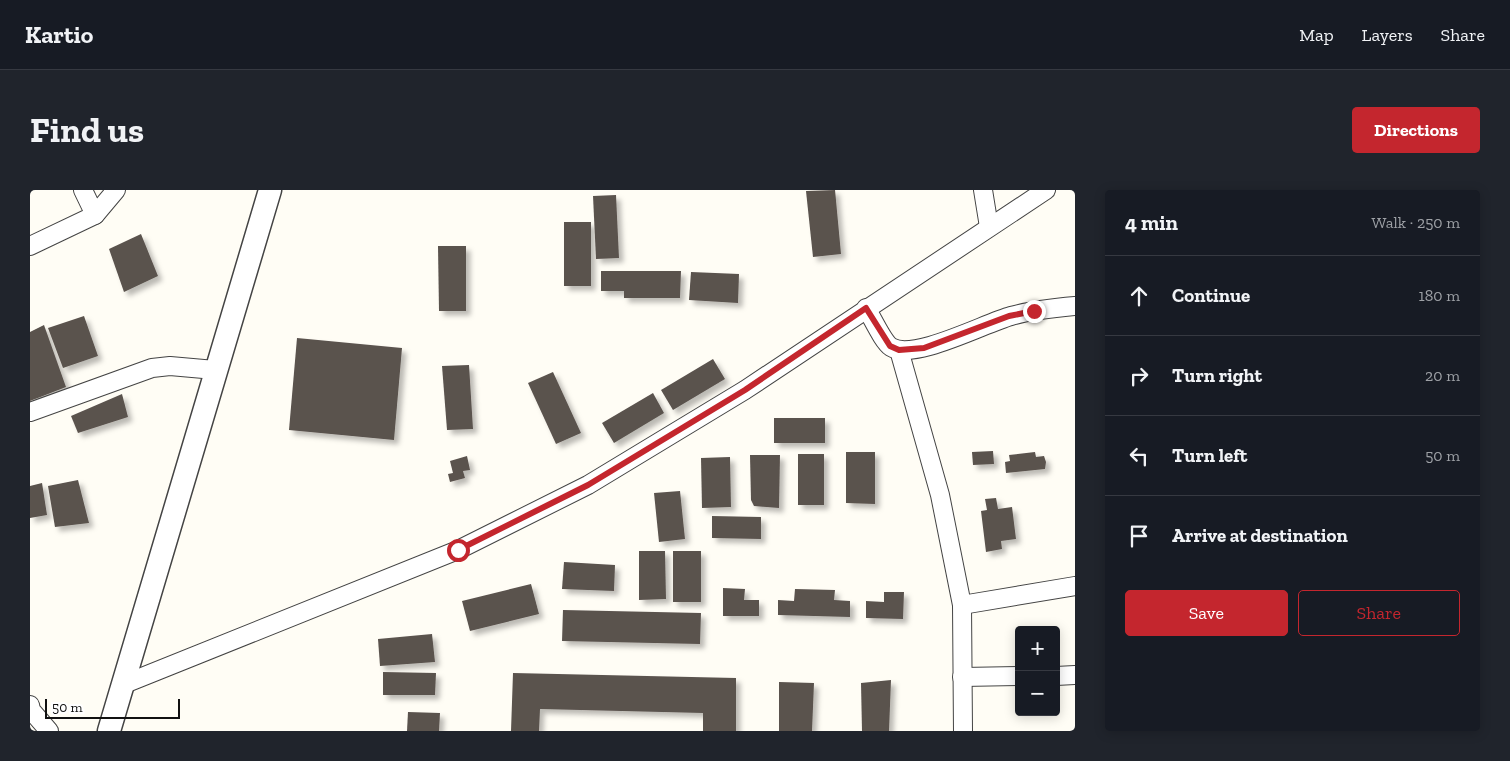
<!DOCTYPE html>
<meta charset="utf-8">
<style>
:root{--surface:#171b24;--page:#20242c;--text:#f1f3f6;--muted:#9ea1a6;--line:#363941;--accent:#c4262e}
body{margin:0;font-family:"Zilla Slab",serif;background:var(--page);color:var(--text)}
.controls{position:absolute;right:15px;bottom:15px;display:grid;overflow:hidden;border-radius:5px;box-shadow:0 2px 12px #0003}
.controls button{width:45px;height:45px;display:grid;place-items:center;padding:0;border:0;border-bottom:1px solid var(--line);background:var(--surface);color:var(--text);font:25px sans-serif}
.scale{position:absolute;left:15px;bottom:12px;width:135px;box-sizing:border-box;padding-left:5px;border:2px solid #111;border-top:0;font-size:14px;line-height:18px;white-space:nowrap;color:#111;-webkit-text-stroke:4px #fff;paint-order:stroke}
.stop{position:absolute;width:15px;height:15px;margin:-11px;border:4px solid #c4262e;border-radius:50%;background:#fff}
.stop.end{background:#c4262e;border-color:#fff;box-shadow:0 1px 5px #0008}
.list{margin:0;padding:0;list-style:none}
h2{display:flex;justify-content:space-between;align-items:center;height:65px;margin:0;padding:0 20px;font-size:21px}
h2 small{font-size:16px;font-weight:400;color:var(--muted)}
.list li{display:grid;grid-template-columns:32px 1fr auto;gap:15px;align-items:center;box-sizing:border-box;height:80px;padding:0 20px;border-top:1px solid var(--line)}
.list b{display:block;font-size:19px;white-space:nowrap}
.list em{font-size:16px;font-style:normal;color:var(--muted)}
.actions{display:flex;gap:10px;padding:15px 20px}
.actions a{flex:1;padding:11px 0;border:1px solid var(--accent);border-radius:5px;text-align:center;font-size:18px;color:var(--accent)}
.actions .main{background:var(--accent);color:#fff}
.icon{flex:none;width:28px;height:28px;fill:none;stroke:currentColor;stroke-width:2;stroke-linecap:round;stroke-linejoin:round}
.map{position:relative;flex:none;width:1045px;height:541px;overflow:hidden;border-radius:5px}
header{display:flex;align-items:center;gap:30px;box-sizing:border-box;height:70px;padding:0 25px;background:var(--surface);border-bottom:1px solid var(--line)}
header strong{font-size:24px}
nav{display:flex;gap:28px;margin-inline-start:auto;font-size:18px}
.intro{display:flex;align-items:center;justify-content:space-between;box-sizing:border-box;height:120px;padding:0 30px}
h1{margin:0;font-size:35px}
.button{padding:12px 22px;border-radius:5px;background:var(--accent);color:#fff;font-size:18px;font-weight:700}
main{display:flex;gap:30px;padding:0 30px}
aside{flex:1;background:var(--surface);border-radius:5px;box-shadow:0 2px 12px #0003}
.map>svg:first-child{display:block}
.building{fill:#5a524d;filter:url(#shadow)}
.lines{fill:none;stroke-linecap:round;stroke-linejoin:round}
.minor-casing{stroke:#444;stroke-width:20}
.tertiary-casing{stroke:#444;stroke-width:25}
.minor{stroke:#fff;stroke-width:18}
.tertiary{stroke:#fff;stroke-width:22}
.route{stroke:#c4262e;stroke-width:6}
</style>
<header>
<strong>Kartio</strong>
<nav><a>Map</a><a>Layers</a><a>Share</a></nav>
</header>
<div class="intro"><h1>Find us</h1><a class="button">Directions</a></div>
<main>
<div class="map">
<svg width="1045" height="541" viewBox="0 0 1045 541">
<defs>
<filter id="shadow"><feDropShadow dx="4.5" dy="4.5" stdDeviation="2.5" flood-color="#0004"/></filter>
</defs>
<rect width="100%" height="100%" fill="#fffdf5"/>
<g class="building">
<polygon points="805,0 811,64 783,67 776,1"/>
<polygon points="586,5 589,68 566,69 563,6"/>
<rect x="534" y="32" width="27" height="64"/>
<polygon points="111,44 128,86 94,102 79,59"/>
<polygon points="408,56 436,56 436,121 409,121"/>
<polygon points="571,81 651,81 650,108 594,108 594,101 571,101"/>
<polygon points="661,82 709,84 708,113 659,110"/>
<polygon points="54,126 68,166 33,178 18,138"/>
<polygon points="14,135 36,197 0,211 0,142"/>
<polygon points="267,148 372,158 364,250 259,240"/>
<polygon points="683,169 695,189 643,220 631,200"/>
<polygon points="439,175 443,239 417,240 412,176"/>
<polygon points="523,182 551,243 526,254 498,193"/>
<polygon points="623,203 634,223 584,253 572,233"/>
<polygon points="92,204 98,227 48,243 41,226"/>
<rect x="744" y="228" width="51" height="25"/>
<polygon points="963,261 964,274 943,275 942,262"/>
<polygon points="816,262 845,262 845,314 816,313"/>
<polygon points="1005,262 1006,267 1014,266 1016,272 1015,279 976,283 975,272 980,271 979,265"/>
<rect x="768" y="264" width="26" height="51"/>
<polygon points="720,265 750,265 749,318 724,316 721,310"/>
<polygon points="437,266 440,280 433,281 435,288 420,292 418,284 423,283 420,271"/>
<polygon points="700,267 701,317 672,318 671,268"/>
<polygon points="48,290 59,333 25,337 18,296"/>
<polygon points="12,293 17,325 0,328 0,296"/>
<polygon points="650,301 655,349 629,352 624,303"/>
<polygon points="966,308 968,319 982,317 986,349 971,351 972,359 956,362 951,321 957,320 955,309"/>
<polygon points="682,326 731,327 731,349 682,348"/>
<polygon points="609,361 635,361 636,409 609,410"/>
<rect x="643" y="361" width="28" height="51"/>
<polygon points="534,372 585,375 584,401 532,399"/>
<polygon points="501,394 509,424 440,441 432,411"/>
<polygon points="693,398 715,399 714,410 729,410 729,426 693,426"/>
<polygon points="765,399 805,400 804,410 820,411 820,427 748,425 748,410 764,411"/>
<polygon points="854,402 874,402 873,429 836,428 836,411 854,412"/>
<polygon points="533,420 671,423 670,454 532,451"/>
<polygon points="402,444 405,472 350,476 348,449"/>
<polygon points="353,482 406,483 405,505 353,505"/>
<polygon points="483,483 706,488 706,541 673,541 673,523 510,519 509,541 481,541"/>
<polygon points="861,490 859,541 832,541 831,493"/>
<polygon points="749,492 784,493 782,541 749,541"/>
<polygon points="378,522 410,523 409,541 377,541"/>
</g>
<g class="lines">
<defs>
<g id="minor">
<polyline points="953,0 959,37"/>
<polyline points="65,25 86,0"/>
<polyline points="0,56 65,25 53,0"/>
<path d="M836,118C842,127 853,152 861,157C884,171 955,133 981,126C1002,120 1023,118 1045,116"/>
<polyline points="869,160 910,305 932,415 933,541"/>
<polyline points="0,222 122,178 140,176 185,180"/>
<polyline points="932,415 1045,396"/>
<polyline points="1026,486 1045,485"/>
<polyline points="932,487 989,486"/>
<polyline points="92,495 428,360 558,295 715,200 1016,0"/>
<polyline points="0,515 1,520 19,541"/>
</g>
<polyline id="tertiary" points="79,541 240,0"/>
</defs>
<use href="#minor" class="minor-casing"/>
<use href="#tertiary" class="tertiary-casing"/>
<use href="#minor" class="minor"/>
<use href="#tertiary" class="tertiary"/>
</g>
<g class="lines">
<polyline class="route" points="428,360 558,295 715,200 836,118 860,156 869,160 894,158 979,126 1004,121"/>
</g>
</svg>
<div class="controls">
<button>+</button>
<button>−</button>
</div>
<div class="scale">50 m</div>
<div class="stop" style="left:428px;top:360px"></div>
<div class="stop end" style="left:1004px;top:121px"></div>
</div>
<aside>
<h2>4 min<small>Walk · 250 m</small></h2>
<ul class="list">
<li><svg class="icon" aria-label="ahead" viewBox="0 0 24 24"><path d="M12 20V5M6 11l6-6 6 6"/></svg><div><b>Continue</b></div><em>180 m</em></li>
<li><svg class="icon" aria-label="right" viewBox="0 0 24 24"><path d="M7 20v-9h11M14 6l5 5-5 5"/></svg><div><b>Turn right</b></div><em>20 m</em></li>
<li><svg class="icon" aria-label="left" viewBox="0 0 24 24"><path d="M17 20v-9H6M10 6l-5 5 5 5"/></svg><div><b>Turn left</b></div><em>50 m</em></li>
<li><svg class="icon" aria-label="arrive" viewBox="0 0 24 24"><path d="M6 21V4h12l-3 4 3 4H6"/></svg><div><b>Arrive at destination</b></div></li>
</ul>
<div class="actions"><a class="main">Save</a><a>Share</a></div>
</aside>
</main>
